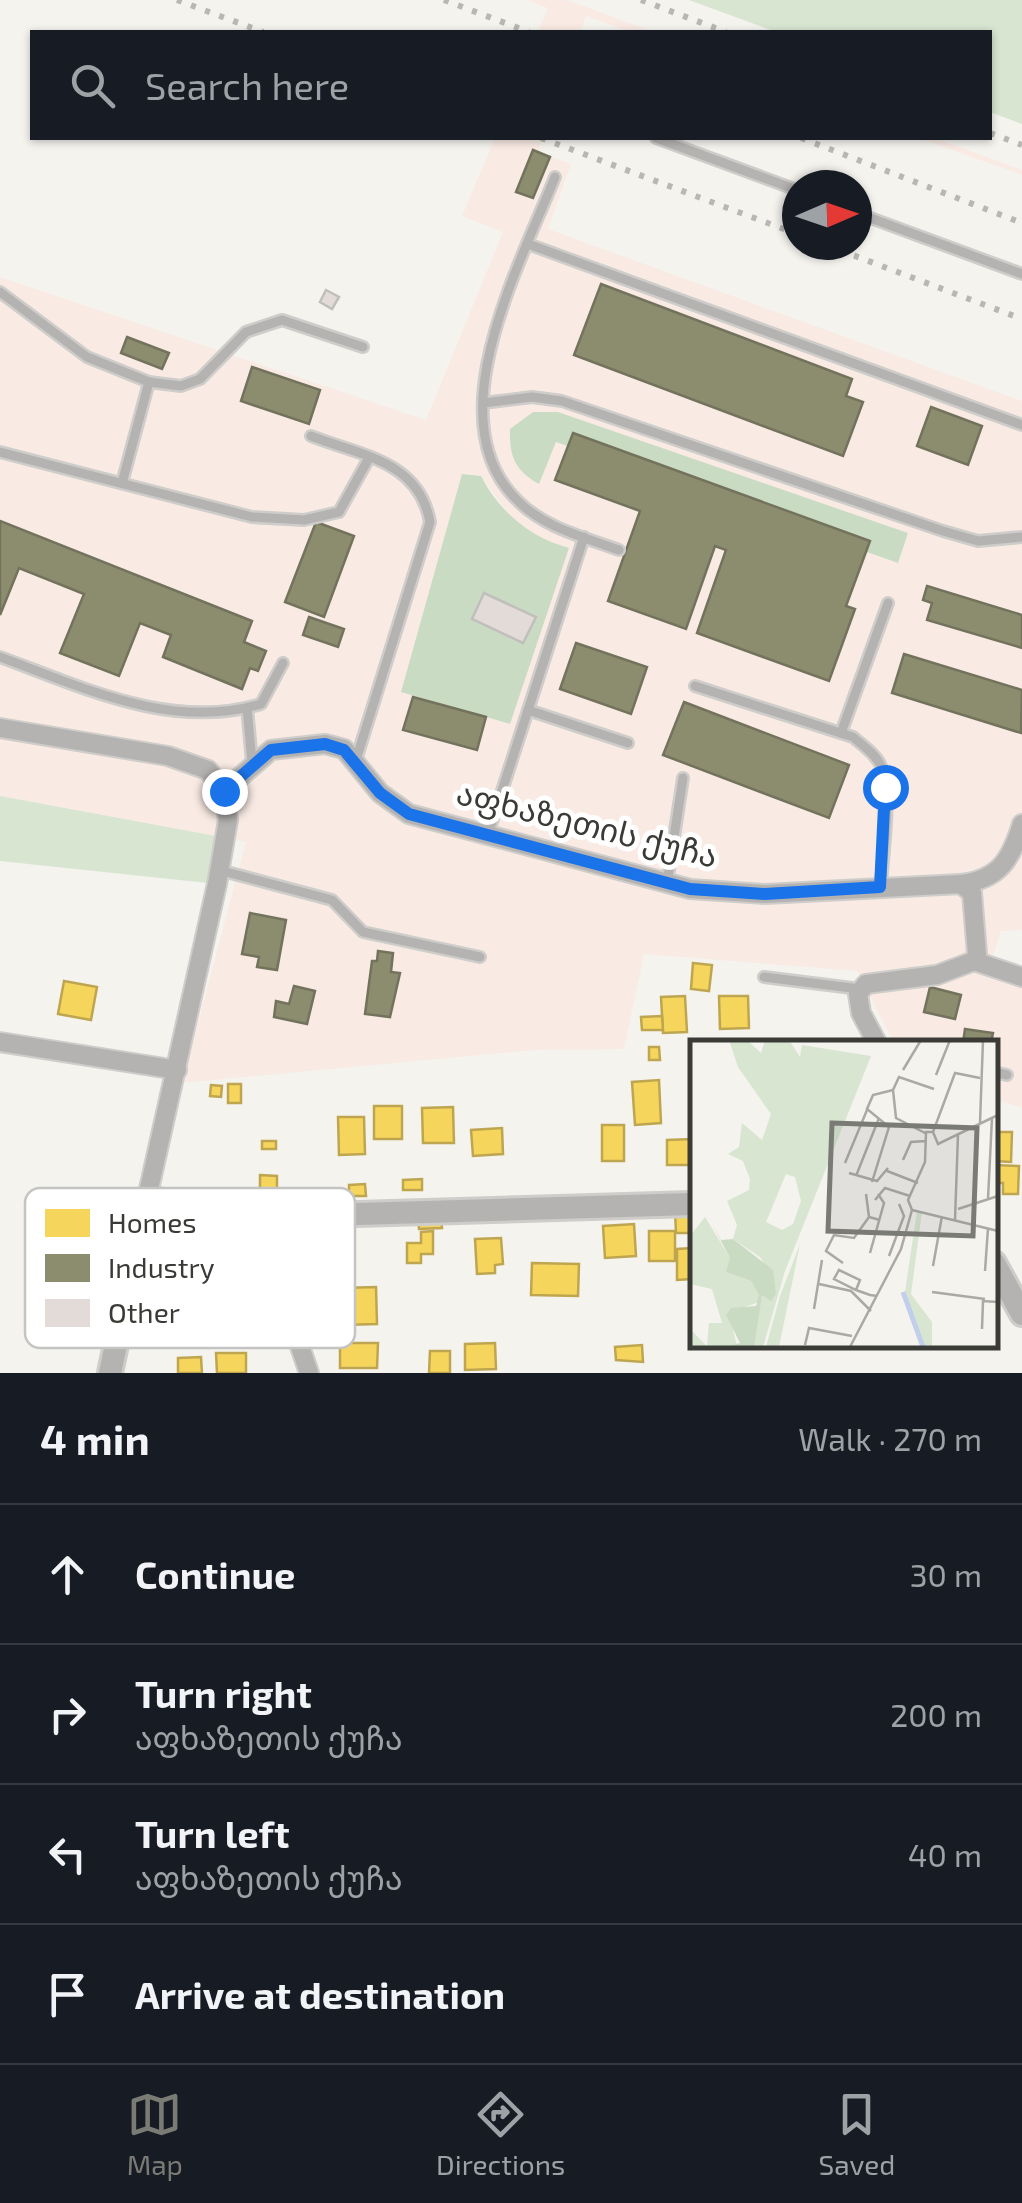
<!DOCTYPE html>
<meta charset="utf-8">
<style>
:root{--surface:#171b24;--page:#242831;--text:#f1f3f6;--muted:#9ea1a6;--line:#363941;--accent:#7b7b76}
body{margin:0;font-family:"Exo 2","Noto Sans Georgian",sans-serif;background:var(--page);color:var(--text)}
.compass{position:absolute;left:782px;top:170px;width:90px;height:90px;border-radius:50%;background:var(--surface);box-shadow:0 2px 8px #0004;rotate:88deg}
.stop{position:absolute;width:30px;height:30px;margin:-22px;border:8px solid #1a73e8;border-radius:50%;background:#fff}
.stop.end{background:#1a73e8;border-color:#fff;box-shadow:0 2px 10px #0008}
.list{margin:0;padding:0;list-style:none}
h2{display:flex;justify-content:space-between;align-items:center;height:130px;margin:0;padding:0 40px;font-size:42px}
h2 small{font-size:32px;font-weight:400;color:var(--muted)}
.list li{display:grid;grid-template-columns:65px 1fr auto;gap:30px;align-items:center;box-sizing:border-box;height:140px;padding:0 40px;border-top:2px solid var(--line)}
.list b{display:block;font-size:38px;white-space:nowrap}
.list p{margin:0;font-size:32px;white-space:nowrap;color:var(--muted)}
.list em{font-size:32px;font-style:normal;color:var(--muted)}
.icon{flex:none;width:55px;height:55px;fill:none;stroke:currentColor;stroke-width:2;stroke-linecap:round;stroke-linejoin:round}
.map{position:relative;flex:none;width:1022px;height:1373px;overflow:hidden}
.search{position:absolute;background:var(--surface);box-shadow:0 2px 8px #0004;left:30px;right:30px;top:30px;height:110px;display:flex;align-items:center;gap:25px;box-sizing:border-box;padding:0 35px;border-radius:0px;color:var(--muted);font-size:38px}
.sheet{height:690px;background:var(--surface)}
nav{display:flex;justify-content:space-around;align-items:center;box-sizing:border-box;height:140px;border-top:2px solid var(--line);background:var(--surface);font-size:28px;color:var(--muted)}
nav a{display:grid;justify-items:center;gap:5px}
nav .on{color:var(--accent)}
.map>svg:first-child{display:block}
.industrial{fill:#f9ebe4;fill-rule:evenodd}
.green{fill:#d7e5d1}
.forest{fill:#cadbc3}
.homes{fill:#f6d55c;stroke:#bea651;stroke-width:2.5}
.industry{fill:#8c8c6e;stroke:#73735d;stroke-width:2.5}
.building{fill:#e3dbd7;stroke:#c1bfbc;stroke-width:2.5}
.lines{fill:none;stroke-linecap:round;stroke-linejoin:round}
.service-casing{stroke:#cecdca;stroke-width:14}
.minor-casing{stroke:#cecdca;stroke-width:22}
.tertiary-casing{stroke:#cecdca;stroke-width:28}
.service{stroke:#b5b3b2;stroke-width:9}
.minor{stroke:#b5b3b2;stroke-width:18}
.tertiary{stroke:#b5b3b2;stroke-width:22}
.rail{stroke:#b8b7b4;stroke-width:6;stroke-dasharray:5 10;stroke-linecap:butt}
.route{stroke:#1a73e8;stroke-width:12}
.labels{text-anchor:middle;stroke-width:10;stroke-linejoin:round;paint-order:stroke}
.street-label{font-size:32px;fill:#3a3a36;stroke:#fff}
.inset-river{fill:none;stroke:#c1cfed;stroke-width:5}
.inset-road{fill:none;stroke:#aaa9a4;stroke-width:2.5}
.view{fill:#7b7b76;fill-opacity:0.15;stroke:#7b7b76;stroke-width:5}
.inset-edge{fill:none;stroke:#3a3a36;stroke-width:5}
.key{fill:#fff;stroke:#c4c4c3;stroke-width:2.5}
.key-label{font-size:28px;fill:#3a3a36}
</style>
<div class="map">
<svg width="1022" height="1373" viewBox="0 0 1022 1373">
<rect width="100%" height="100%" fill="#f4f3ee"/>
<g class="industrial">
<polygon points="527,0 567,0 654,32 630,32 586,16 580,32 538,32 548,8"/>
<path d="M495,138H542L538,152L571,164L548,229L1022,401V930L1001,931L987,974L1022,984V1108L995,1099L994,1043H894L857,971L644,954L624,1049L535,1050L182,1083L246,842L0,796V277L426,420L503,232L462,216ZM558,412L907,533L898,563L556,442L538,484ZM462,474L480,476L511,517L545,542L568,549L509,724L402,692Z"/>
<polygon points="919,138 935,138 1022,170 1022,175"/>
</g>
<g class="green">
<polygon points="689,0 1022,0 1022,124 990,112 990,32 776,32"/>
<polygon points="0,796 216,836 208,883 0,861"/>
</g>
<g class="forest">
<path d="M533,412H558L908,533L898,563L556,442L539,484C515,471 509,456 510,429Z"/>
<path d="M462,474L481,476C499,511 530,538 569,548L510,724L401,692Z"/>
</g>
<g class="homes">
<polygon points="693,963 712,965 709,991 691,989"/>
<polygon points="64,981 97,987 91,1020 58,1014"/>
<polygon points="685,996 687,1032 663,1033 661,997"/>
<polygon points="719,996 748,996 749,1028 720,1029"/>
<polygon points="662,1016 663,1030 642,1030 641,1017"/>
<polygon points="649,1047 659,1047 660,1060 649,1060"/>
<polygon points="659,1080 661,1123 635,1125 632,1082"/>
<rect x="228" y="1084" width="13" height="19"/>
<polygon points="211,1085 222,1086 221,1097 210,1096"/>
<rect x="374" y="1106" width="28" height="33"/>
<polygon points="453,1107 454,1143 423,1143 422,1108"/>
<polygon points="338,1117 364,1117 365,1154 339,1155"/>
<rect x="602" y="1125" width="22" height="36"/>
<polygon points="502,1128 503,1154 473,1156 471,1130"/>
<polygon points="996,1132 1012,1132 1011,1162 994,1161"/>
<polygon points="692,1139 692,1165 667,1165 667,1140"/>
<rect x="262" y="1141" width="14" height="8"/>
<polygon points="994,1165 1019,1166 1018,1194 1003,1194 1003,1183 994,1183"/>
<polygon points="260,1175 277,1176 277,1192 260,1192"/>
<polygon points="422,1179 422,1190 403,1190 403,1180"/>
<polygon points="365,1184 366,1196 349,1196 349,1185"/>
<polygon points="675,1211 692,1211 692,1233 676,1233"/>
<polygon points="418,1217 441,1217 442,1228 419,1229"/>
<polygon points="634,1224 636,1256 605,1258 603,1226"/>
<polygon points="433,1231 433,1254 421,1254 421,1263 407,1263 407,1243 421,1243 421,1232"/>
<rect x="649" y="1231" width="26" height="30"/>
<polygon points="501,1238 503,1264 495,1265 495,1273 477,1274 475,1239"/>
<polygon points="692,1248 692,1279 677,1280 677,1249"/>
<polygon points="532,1263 579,1264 578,1296 531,1295"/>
<polygon points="376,1287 377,1324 343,1325 342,1288"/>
<polygon points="340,1343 378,1343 377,1368 340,1368"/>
<polygon points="495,1343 496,1369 465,1370 465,1344"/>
<polygon points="642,1345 643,1362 616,1360 615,1347"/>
<polygon points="430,1351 450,1351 450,1373 429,1373"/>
<polygon points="216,1353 246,1353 246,1373 217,1373"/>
<polygon points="201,1357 202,1373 178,1373 178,1358"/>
</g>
<g class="industry">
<polygon points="533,150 550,157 533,198 516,192"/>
<polygon points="601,284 852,379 846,396 863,402 843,456 574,355"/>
<polygon points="127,337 169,353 162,369 121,353"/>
<polygon points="252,367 320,390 309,424 241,401"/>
<polygon points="931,407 982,426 968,465 917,446"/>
<polygon points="573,433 870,541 846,606 855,609 829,681 697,633 726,550 715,546 686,629 608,601 640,511 555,480"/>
<polygon points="0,521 252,621 244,642 266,651 258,671 250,668 242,689 163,657 171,635 140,623 119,676 60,653 84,594 19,568 0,615"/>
<polygon points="316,522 354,536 324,617 285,602"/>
<polygon points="927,586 1022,615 1022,648 927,620 932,603 923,600"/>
<polygon points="309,617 344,629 338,647 303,635"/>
<polygon points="576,643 647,667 631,714 560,689"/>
<polygon points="904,654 1022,690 1021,733 892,693"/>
<polygon points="413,697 486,717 477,750 403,730"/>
<polygon points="684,702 849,765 829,818 663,755"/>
<polygon points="250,913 286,920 277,970 257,967 259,957 242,954"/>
<polygon points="378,951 393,953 391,972 400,973 390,1017 365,1014 372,961 377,961"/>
<polygon points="294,986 315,991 307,1024 274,1017 276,1001 289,1004"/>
<polygon points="930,987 961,995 955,1019 924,1012"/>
<polygon points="965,1029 993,1033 991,1043 963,1043"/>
</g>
<g class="building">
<polygon points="326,290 339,297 332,309 320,302"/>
<polygon points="484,593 536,617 523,643 472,619"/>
</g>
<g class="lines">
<defs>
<g id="service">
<polyline points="656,138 797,190"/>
<path d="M555,177C521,263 435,420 517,500C544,528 584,537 619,550"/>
<polyline points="857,213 1022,274"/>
<polyline points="528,244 1022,425"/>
<polyline points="0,292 87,357 149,382"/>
<polyline points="483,403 532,397 562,401 943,531 978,541 1022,537"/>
<path d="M311,436C362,456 419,461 430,522L356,760"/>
<polyline points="0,452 252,517 304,520 339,512 369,458"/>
<polyline points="122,483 149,382 181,386 200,379 246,332 282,320 363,347"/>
<path d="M0,657C82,687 172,731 261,704L283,663"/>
<path d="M695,686L853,737C862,745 876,754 881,766C893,793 882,856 881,887"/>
<polyline points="247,708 252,762"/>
<polyline points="528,710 628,743"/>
<polyline points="841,733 888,603"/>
<polyline points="488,834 584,537"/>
<polyline points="219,870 332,900 363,932 480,957"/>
<polyline points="667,883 683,778"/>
<polyline points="764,977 860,989"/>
<polyline points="994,1072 1007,1075"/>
</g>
<g id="minor">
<polyline points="0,728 168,756 208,770 224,791 228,820 217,884 147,1198"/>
<polyline points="224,791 271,750 325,744 344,749 380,793 409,814 690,889 765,894 961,884 972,893 977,954 974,961 937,975 866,984 858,994 861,1013 877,1043"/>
<path d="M961,884C1000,879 1011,859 1022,824"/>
<polyline points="974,961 1022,977"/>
<polyline points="0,1042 177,1070"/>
<polyline points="256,1217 309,1373"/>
</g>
<g id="tertiary">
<polyline points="994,1263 1022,1314"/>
<polyline points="110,1373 147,1198 256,1217 692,1204"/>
</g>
</defs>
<use href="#service" class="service-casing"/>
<use href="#minor" class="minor-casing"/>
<use href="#tertiary" class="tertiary-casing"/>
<use href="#service" class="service"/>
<use href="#minor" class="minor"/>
<use href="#tertiary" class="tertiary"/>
<g class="rail">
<polyline points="177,0 263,32"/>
<polyline points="444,0 529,32"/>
<polyline points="641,0 726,32"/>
<polyline points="990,133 1022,145"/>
<polyline points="541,138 797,234"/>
<polyline points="801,138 1022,223"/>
<polyline points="826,245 1022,319"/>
</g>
</g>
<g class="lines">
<polyline class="route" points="224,791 271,750 325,744 344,750 380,793 409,814 690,889 765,894 880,887 885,787"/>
</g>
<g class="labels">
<g class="street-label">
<text transform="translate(587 825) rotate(14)" y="11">აფხაზეთის ქუჩა</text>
</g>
</g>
<g transform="translate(690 1040)">
<rect width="308" height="308" fill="#f4f3ee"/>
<path d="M39,0H57L71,13L75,0H99L110,17L112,5L181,16L95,231L73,307H64V297L72,254L78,256L84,239L70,217L43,199L47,185L37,161L59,150L60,139L53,121L38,114L49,107L52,83L72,100L81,74L48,27ZM96,134L105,137L111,161L103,184L92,190L76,182ZM227,171L232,172L221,254L242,282V307H235L215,252ZM15,177L40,218L37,232L61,241L69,254V262L49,269L42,286L47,306L0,307V289L17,306L19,283H32L22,249L0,244V196ZM110,204L89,307H76L90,256Z" fill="#d7e5d1" fill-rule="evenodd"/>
<path d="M22,184L31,200L43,199L83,230L86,254L81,261L72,255L64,307H36L50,303L36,275L41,268L66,266L69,255L61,241L36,232L40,218Z" fill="#cadbc3"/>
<path class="inset-river" d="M213,252L233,307"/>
<path class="inset-road" d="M213,30L231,0M246,35L260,0M290,83L293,0M243,92L265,33L290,38M235,93L206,78L203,50L209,37L244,49M213,120L221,102L235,101M155,123L177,70M197,131L228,143M159,133L187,141L198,128M166,136L189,78M182,142L199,87L177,69L183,55L203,50M176,154L179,177L190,180M298,159L302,78M185,160L195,148L220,156M268,169L308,156M222,170L218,160L235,122L236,92H243L248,104L308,75M222,170L308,191M265,180L268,94M180,213L194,163L188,154M199,216L214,176L209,164M153,223L136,211L144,195L164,198L179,177M243,226L252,176M295,231L298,188M129,244L161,251L181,271M166,250L170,240L149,230L144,239L166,250L180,255L187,256M242,252L295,259M124,269L132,220M292,289L293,261L308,262M115,305L119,288L162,296M160,307L211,209L222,170"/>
<path class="view" d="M142,83L287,88L283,196L138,191Z"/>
<rect width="308" height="308" class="inset-edge"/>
</g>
<rect x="25" y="1188" width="330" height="160" rx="15" class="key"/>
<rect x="45" y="1209" width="45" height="28" fill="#f6d55c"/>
<rect x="45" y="1254" width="45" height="28" fill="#8c8c6e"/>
<rect x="45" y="1299" width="45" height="28" fill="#e3dbd7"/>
<g class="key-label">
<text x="108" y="1233">Homes</text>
<text x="108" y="1278">Industry</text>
<text x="108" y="1323">Other</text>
</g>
</svg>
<svg class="compass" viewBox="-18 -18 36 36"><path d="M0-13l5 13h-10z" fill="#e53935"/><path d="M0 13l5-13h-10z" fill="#9ea1a6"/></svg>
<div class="stop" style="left:885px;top:787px"></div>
<div class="stop end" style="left:224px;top:791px"></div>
<div class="search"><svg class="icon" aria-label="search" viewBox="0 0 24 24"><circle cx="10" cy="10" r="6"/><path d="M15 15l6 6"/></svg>Search here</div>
</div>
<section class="sheet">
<h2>4 min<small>Walk · 270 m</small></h2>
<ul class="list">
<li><svg class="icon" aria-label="ahead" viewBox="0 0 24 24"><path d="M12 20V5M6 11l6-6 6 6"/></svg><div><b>Continue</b></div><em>30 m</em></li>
<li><svg class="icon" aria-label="right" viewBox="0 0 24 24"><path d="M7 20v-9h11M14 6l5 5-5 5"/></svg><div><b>Turn right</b><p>აფხაზეთის ქუჩა</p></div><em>200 m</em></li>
<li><svg class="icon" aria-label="left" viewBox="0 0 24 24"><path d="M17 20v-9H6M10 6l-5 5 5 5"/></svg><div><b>Turn left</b><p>აფხაზეთის ქუჩა</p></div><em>40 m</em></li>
<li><svg class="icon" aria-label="arrive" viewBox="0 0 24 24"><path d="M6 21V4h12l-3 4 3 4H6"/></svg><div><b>Arrive at destination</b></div></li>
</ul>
</section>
<nav>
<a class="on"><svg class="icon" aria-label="map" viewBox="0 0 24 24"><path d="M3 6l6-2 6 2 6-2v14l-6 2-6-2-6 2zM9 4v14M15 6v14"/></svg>Map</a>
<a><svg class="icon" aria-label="directions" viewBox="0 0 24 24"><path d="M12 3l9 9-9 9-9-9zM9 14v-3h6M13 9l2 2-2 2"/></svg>Directions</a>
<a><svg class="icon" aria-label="saved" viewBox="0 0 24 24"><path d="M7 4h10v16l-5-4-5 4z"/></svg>Saved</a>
</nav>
